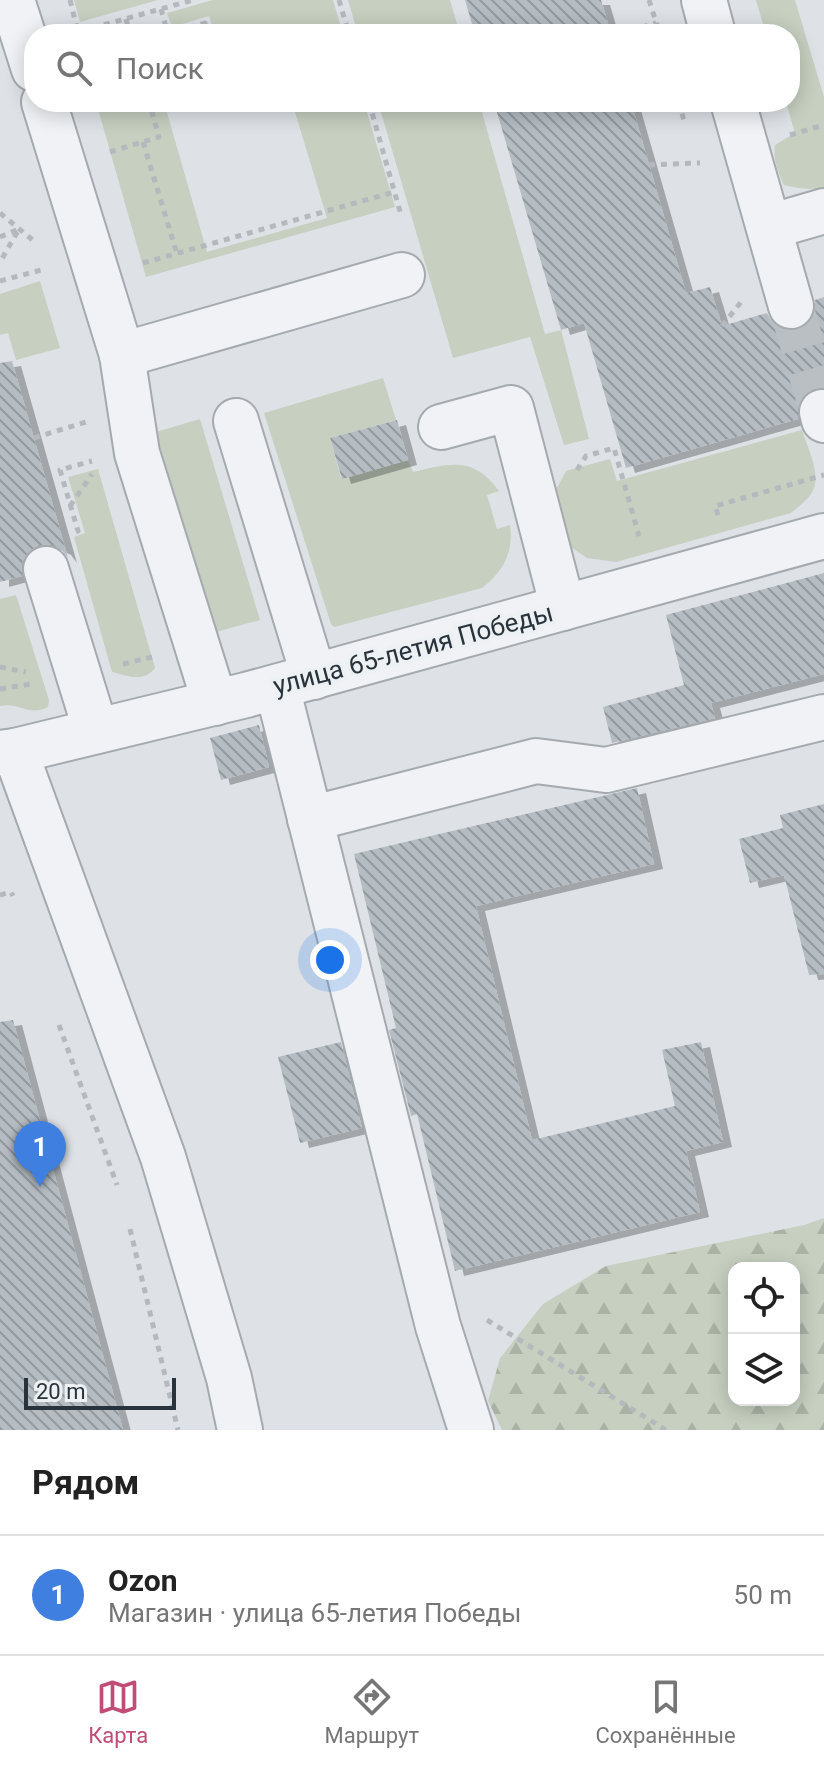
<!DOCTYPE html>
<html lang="ru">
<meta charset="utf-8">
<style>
:root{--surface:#fff;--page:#f2f2f2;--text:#222;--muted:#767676;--line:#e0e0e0;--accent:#c04d75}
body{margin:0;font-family:Roboto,sans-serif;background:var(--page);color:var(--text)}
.controls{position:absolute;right:24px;bottom:24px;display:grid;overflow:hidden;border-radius:16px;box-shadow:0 4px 20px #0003}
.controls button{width:72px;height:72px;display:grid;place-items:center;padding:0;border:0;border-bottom:2px solid var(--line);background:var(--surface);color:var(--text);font:40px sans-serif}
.scale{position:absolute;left:24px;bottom:20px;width:152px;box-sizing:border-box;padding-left:8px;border:4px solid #28333b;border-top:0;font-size:22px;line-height:28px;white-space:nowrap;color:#28333b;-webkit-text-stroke:6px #edf1f4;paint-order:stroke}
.you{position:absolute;left:330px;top:960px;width:28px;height:28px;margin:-20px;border:6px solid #fff;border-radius:50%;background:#1a73e8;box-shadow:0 0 0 12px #1a73e833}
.badge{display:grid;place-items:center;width:52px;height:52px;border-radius:50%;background:var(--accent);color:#fff;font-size:26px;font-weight:700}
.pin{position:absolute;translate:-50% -66px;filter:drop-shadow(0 2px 4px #0008)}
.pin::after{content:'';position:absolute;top:42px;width:28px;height:24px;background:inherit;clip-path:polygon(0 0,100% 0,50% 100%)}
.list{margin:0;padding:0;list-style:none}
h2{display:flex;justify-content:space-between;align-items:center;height:104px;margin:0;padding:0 32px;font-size:34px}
h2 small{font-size:26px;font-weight:400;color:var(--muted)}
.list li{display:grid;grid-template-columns:52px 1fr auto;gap:24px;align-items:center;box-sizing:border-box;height:120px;padding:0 32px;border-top:2px solid var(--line)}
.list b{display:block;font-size:30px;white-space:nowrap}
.list p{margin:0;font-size:26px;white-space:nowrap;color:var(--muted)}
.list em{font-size:26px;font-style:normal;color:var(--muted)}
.icon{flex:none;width:44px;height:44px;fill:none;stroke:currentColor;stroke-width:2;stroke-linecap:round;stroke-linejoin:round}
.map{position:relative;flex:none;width:824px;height:1430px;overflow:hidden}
.search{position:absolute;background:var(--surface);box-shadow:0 4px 20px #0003;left:24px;right:24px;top:24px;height:88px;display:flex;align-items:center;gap:20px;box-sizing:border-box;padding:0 28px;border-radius:32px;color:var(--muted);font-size:30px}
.sheet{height:224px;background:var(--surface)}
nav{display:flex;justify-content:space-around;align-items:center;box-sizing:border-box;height:112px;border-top:2px solid var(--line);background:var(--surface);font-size:22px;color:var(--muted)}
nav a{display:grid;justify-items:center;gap:4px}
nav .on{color:var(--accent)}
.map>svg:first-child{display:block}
.green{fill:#c6cfc0}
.forest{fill:url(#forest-firs);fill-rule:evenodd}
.building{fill:url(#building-back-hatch);filter:url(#shadow)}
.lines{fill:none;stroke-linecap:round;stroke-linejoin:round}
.minor-tunnel{stroke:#babfc4;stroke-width:44;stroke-dasharray:44 22;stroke-linecap:butt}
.minor-casing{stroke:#a4aaaf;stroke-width:48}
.path{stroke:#b4b9bd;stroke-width:5;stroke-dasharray:6 6;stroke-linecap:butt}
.minor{stroke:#f0f2f5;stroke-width:44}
.labels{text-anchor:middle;stroke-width:8;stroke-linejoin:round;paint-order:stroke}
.street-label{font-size:26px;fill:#28333b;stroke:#edf1f4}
</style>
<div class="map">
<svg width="824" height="1430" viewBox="0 0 824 1430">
<defs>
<pattern id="forest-firs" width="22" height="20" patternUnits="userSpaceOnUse" patternTransform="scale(2)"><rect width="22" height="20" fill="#c6cfc0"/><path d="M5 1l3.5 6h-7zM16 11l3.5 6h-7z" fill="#aab2a6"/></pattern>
<pattern id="building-back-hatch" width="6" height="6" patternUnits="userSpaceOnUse" patternTransform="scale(2)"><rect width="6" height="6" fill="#b5bdc2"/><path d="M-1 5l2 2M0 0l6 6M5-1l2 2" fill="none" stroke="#939a9f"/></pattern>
<filter id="shadow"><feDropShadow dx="9" dy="5" stdDeviation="0" flood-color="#0004"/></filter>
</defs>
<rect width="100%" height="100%" fill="#dee2e6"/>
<g class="green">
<polygon points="74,0 158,0 80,22"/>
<polygon points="213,0 333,0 343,34 215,34 209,16 172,27 167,13"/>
<polygon points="348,0 450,0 460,34 358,34"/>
<path d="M756,0H795L824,97V187C810,191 797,188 784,185C778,172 773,160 775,145L795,133L786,102H790V34H766Z"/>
<polygon points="96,102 164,102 207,252 327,218 292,102 364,102 395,207 146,277"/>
<polygon points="378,102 479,102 545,334 561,330 589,439 564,445 530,337 453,358"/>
<polygon points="40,281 60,348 16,360 8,333 0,335 0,294"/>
<path d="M383,378L396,420L330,438L341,478L408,460L413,472C450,463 474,456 499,491L487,495L497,529L510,525C514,552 503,572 482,588L334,627L331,624L264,413Z"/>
<polygon points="200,419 260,620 216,632 211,622 156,432"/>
<path d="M802,430C807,446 820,472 814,488C810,499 799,506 791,513L616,562L587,558L568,545L552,497L566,471L610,459L617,481Z"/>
<path d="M98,469L155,668C143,683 129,676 112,672L74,537L85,533L68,477Z"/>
<path d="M16,595L49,700L48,707C28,717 20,702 0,706V599Z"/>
</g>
<path class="forest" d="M824,1218V1430H502L488,1401L500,1358L543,1304L606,1266L804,1225ZM734,1268H794V1400H734Z"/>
<g class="building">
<polygon points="465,0 601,0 611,34 475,34"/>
<polygon points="494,102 631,102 686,293 710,287 722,326 767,313 773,323 784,330 799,330 808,324 815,313 815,300 824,297 824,388 815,388 804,395 798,406 798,419 626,468 584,323 561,330"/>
<polygon points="12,361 68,558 62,550 52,545 38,545 27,553 22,563 22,576 0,582 0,363"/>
<polygon points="397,420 408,460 342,479 330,438"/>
<polygon points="824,573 824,674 711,703 715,718 612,743 603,707 684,685 666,615"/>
<polygon points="259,725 269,767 221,780 210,738"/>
<polygon points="637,788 654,864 476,906 532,1140 675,1106 662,1050 701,1042 723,1142 686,1151 700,1212 455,1271 417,1114 411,1116 389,1030 396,1028 354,854"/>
<polygon points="824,804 824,974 809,975 784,875 750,883 739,839 783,828 780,815"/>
<polygon points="13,1020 123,1430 0,1430 0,1022"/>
<polygon points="341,1042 362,1128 300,1143 278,1057"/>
</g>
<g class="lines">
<polyline class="minor-tunnel" points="791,306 822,412"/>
<defs>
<g id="minor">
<polyline points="12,0 34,69"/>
<polyline points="704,0 713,34"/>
<polyline points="44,102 122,355"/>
<polyline points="733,102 791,306"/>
<polyline points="769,227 824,211"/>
<polyline points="822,412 824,420"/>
<polyline points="236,421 314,677"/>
<polyline points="441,427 511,408 563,608"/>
<polyline points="46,569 96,731"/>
<polyline points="277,687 438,1326 471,1430"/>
<polyline points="215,703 137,453 122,355 402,275"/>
<polyline points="15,751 163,1157 229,1378 240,1430"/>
<polyline points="0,753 15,751 246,695 824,536"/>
<polyline points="310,819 536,761 606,770 824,717"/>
</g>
</defs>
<use href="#minor" class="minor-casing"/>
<g class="path">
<polyline points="70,0 78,32 193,0"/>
<polyline points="339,0 349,34"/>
<polyline points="649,0 657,25"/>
<polyline points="161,9 168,34 205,23 208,34"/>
<polyline points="126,19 130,34"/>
<polyline points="619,34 656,23"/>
<polyline points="369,102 401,215"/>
<polyline points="679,102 684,121"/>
<polyline points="790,135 824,125"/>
<polyline points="143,142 177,254"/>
<polyline points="110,152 159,137 149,102"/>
<polyline points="649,165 700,163"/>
<polyline points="0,213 35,242"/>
<polyline points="0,237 19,229 0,262"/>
<polyline points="143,263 394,192"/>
<polyline points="0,281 45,269"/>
<polyline points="722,326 741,302"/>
<polyline points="34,438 86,422"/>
<polyline points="577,470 586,456 614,448 639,536"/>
<polyline points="70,506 92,474"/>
<polyline points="718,515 715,506 824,475"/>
<polyline points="76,532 78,531 60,470 92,461"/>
<polyline points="123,664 152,657"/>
<polyline points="0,667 26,672"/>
<polyline points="0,689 31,684"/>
<polyline points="0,895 11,892 13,896"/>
<polyline points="59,1025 117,1185"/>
<polyline points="130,1229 178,1430"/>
<polyline points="487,1320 666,1430"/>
</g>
<use href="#minor" class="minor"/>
</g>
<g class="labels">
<g class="street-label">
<text transform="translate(413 649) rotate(-15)" y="9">улица 65-летия Победы</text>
</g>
</g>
</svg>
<div class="controls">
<button><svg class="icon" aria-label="locate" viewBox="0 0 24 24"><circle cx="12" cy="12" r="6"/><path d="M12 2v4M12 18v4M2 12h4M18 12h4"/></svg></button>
<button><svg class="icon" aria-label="layers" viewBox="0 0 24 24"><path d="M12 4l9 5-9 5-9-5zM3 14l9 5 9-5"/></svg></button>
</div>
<div class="scale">20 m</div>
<div class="you"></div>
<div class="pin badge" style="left:40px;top:1187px;background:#3f7fe0">1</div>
<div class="search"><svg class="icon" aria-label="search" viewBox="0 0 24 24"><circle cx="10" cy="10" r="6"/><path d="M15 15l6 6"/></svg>Поиск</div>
</div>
<section class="sheet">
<h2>Рядом<small></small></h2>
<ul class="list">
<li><span class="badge" style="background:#3f7fe0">1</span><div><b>Ozon</b><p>Магазин · улица 65-летия Победы</p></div><em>50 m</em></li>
</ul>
</section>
<nav>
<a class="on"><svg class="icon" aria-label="map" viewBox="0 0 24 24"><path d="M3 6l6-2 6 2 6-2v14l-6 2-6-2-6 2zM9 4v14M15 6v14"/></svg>Карта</a>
<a><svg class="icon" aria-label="directions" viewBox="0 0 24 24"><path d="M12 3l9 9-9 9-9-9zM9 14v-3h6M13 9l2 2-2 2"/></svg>Маршрут</a>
<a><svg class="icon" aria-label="saved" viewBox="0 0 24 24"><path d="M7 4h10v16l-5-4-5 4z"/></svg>Сохранённые</a>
</nav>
